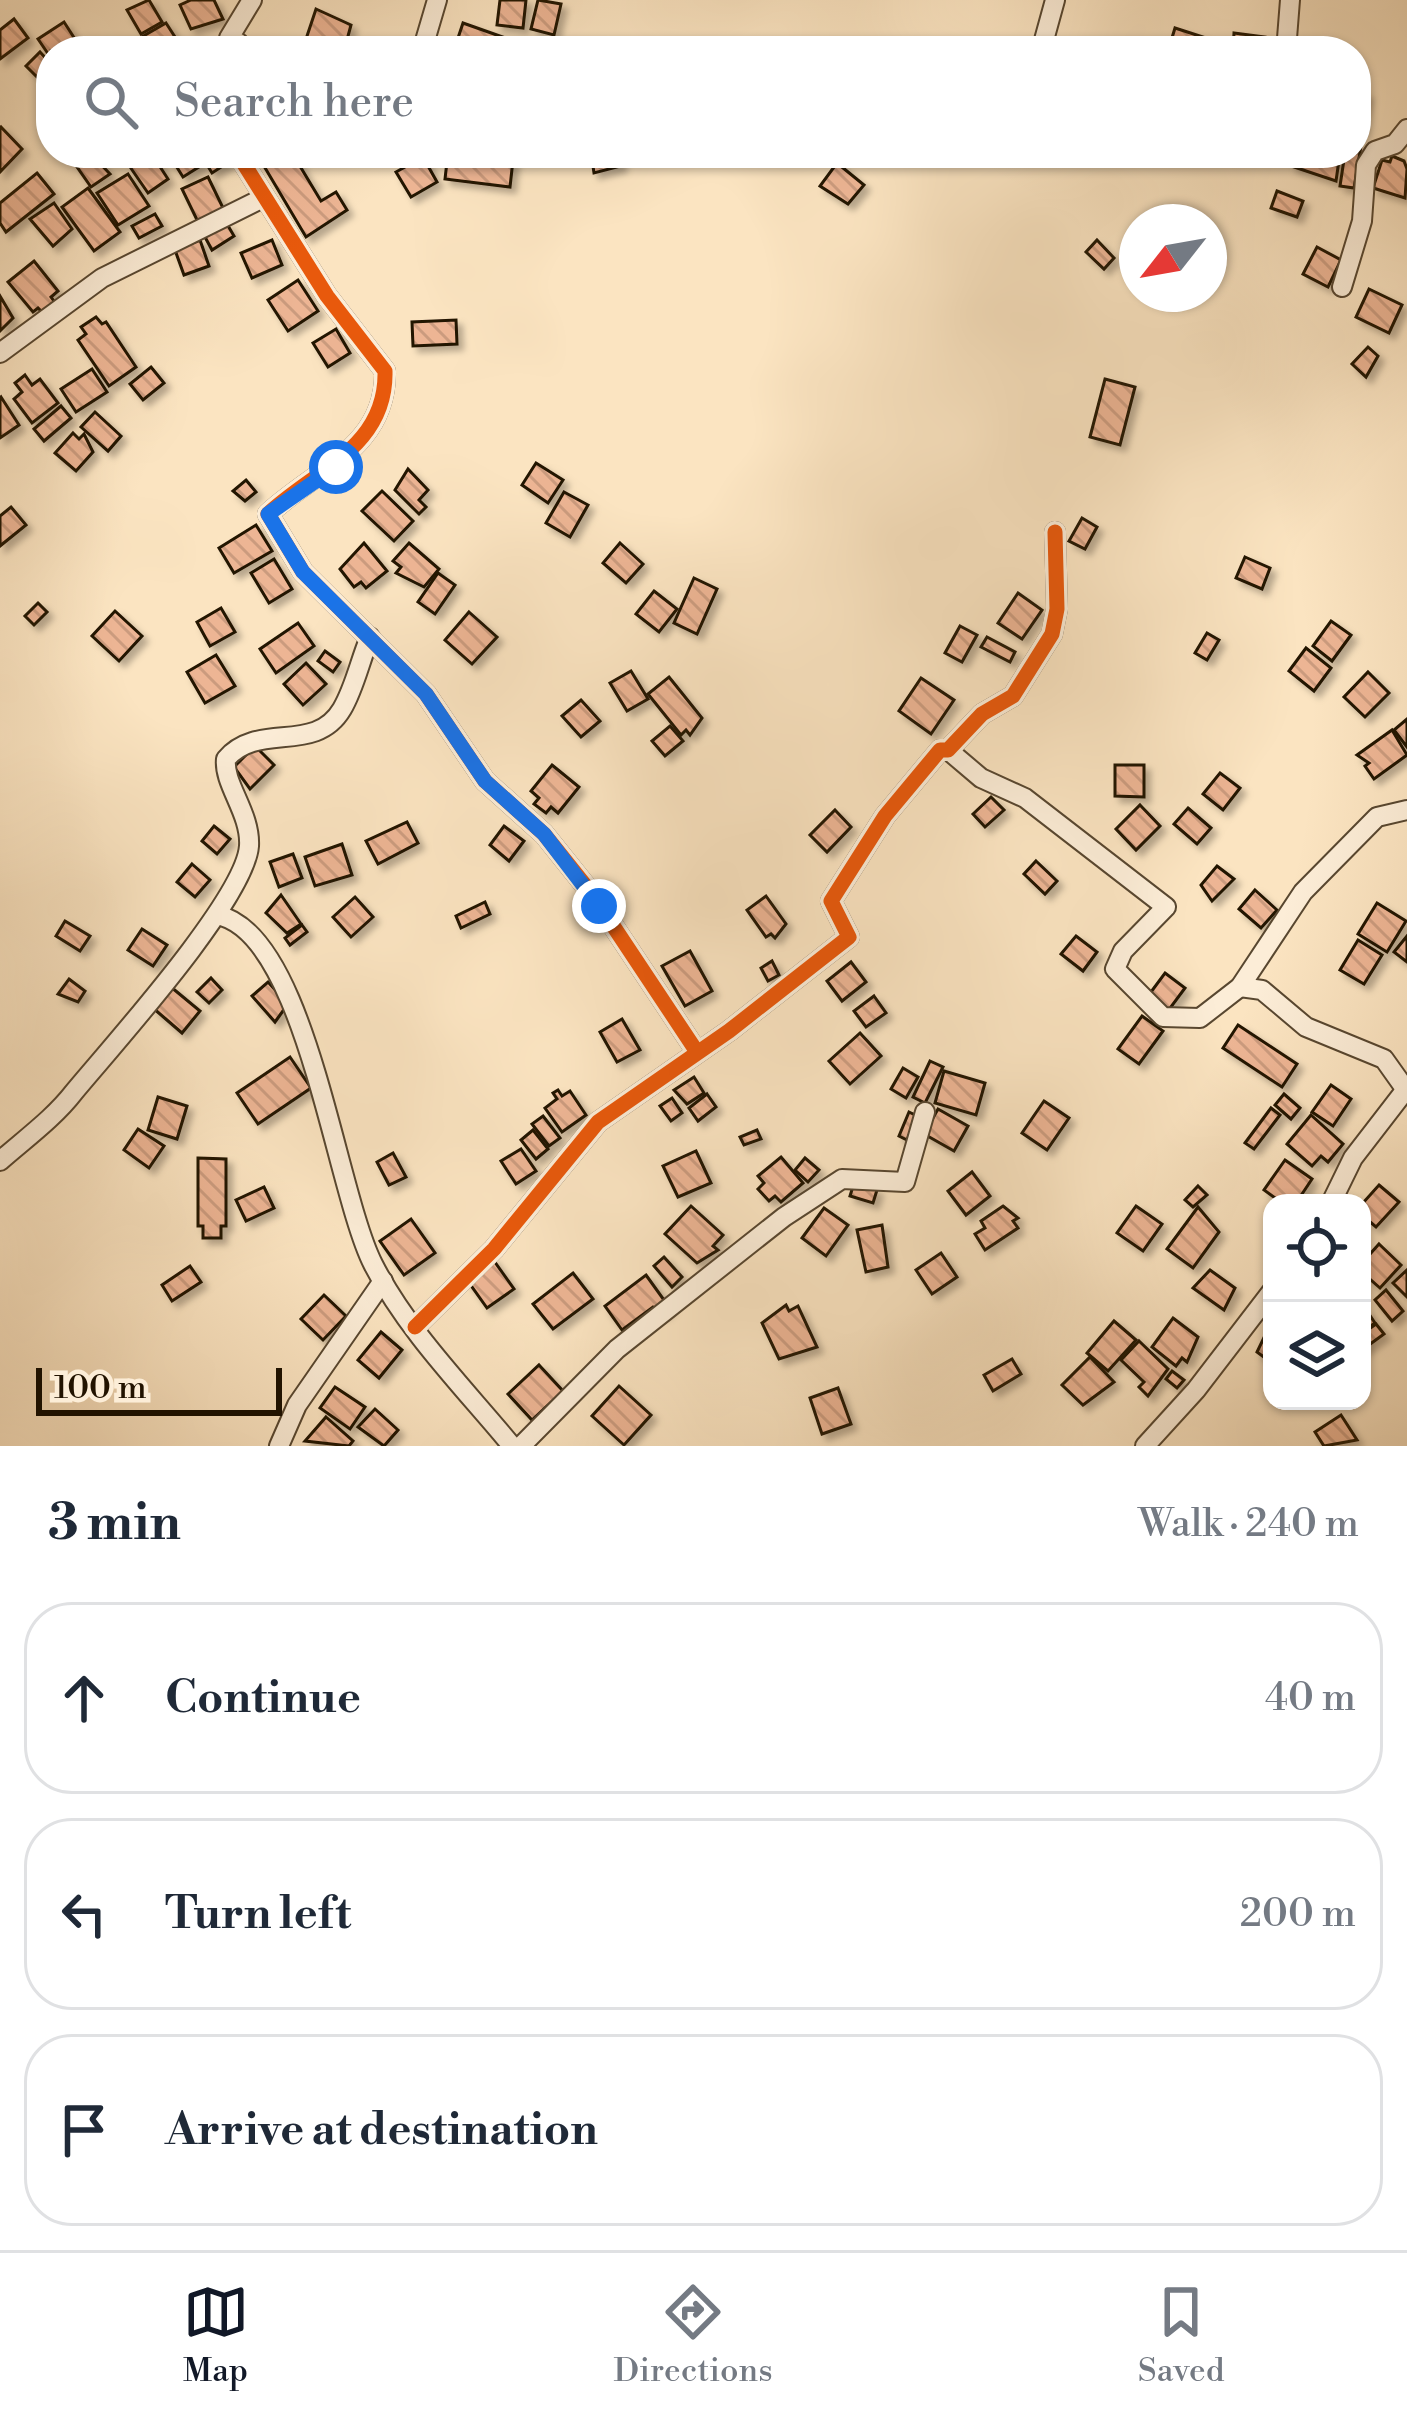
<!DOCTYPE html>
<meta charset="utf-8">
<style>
:root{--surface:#fff;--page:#f6f6f7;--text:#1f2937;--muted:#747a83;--line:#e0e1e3;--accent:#111827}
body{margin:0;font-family:"Libre Bodoni",serif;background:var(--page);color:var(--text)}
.controls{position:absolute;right:36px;bottom:36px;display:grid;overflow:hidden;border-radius:24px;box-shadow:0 3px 9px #0004}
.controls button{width:108px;height:108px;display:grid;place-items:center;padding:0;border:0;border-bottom:3px solid var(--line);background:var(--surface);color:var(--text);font:60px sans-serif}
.compass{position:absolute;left:1119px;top:204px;width:108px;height:108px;border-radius:50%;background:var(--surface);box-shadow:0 3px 9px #0004;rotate:239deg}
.scale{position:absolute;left:36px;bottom:30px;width:246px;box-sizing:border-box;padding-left:12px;border:6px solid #221300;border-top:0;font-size:33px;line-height:42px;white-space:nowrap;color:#221300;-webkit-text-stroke:9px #fcedd7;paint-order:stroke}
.stop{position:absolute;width:36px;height:36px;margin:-27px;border:9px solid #1a73e8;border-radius:50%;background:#fff}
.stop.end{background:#1a73e8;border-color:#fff;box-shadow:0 3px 12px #0008}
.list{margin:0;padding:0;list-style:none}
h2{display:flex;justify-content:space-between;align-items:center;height:156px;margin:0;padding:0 48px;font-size:51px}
h2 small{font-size:39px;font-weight:400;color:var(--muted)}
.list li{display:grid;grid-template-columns:78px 1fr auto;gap:36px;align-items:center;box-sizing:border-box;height:192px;margin:0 24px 24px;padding:0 24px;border:3px solid var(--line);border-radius:48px}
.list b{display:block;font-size:45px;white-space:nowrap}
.list em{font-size:39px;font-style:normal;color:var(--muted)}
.icon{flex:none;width:66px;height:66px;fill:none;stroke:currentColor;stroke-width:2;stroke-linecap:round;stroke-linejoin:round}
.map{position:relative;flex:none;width:1407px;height:1446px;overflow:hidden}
.search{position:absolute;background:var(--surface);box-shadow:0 3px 9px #0004;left:36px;right:36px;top:36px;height:132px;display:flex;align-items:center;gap:30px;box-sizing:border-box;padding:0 42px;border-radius:48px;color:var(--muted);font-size:45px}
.sheet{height:804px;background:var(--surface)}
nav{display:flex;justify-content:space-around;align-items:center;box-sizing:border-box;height:168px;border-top:3px solid var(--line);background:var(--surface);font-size:33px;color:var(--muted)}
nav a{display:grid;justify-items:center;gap:6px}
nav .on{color:var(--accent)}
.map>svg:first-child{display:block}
.building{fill:url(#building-back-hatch);stroke:#221300;stroke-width:3;filter:url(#shadow)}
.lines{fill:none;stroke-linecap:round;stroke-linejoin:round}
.minor-casing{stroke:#584730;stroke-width:22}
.minor{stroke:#fcedd7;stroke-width:18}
.cycleway-casing{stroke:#fcedd7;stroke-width:22}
.cycleway{stroke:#e8590c;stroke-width:15}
.route{stroke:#1a73e8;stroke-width:15}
</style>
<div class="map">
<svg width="1407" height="1446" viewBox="0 0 1407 1446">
<defs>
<pattern id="building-back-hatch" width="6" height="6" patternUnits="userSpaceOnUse" patternTransform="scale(3)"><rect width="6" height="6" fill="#edb594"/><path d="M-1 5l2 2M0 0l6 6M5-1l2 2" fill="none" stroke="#cb9b7e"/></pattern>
<filter id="shadow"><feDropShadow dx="5.5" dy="5.5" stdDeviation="3" flood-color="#0004"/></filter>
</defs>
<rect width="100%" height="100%" fill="#fbe4c1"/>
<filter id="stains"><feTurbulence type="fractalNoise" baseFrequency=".00167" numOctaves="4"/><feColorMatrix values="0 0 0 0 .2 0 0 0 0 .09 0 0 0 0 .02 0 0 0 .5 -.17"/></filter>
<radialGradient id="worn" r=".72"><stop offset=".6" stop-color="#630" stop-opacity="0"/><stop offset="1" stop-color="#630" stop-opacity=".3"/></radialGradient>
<g class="building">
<polygon points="149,0 162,22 141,34 127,10"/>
<polygon points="191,0 214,0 223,19 191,29 180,5"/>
<polygon points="500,0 526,0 523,28 497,25"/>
<polygon points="538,0 561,4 554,35 531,29"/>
<polygon points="316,9 351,25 344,51 302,51"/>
<polygon points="14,19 28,38 0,59 0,30"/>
<polygon points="64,22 82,50 51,51 51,58 38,39"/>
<polygon points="166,23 184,51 148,51 140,38"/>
<polygon points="463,23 511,40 507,51 454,50"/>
<polygon points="1175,28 1206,38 1202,51 1168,51"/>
<polygon points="1234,33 1265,37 1263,51 1233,51"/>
<polygon points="528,44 596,49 596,51 528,51"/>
<polygon points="40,52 51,64 40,80 26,66"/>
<polygon points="1356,92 1367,94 1360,129 1356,128"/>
<polygon points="1,127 22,149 0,172 0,128"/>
<polygon points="1356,145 1361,146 1354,188 1340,186 1345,153 1356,153"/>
<polygon points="90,153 110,174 91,187 75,164"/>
<polygon points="144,153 151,153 168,179 148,193 128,164"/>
<polygon points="168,153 194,153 202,165 183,177"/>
<polygon points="200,153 236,153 238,156 212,173"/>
<polygon points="274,153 292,153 321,201 336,192 347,210 306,237 261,161"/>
<polygon points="448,153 513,160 510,187 445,179"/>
<polygon points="591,153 619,153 621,166 594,173"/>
<polygon points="1294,153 1340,153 1336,181 1291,166"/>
<polygon points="1392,156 1404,161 1407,169 1405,198 1373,188 1382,160 1390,162"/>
<polygon points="423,157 437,182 411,197 396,172"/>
<polygon points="837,163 864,185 848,204 820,186"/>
<polygon points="37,173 54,194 6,232 0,223 0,203"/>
<polygon points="128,174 149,206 118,225 97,193"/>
<polygon points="208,177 225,212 199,224 182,189"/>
<polygon points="88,188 120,232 94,251 62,207"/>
<polygon points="1277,191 1303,201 1297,217 1271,208"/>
<polygon points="54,203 72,229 53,246 30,219"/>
<polygon points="155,214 162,226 139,238 132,226"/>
<polygon points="227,224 234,236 212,250 205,237"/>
<polygon points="200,240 209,266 184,275 175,250"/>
<polygon points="272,240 282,265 252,278 241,253"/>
<polygon points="1097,240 1114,258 1104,269 1086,252"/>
<polygon points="1317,247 1341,260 1328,287 1303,274"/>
<polygon points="34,261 58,291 51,297 56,304 44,314 38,308 33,312 8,282"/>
<polygon points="298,280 318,311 288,331 268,300"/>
<polygon points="1369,289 1402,305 1389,333 1356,317"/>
<polygon points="0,296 13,318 0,331"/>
<polygon points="96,317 102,324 106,322 136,367 109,386 78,340 86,334 81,327"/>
<polygon points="456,320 457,344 413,346 412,322"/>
<polygon points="336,329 350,353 328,367 313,343"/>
<polygon points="1368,347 1378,356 1366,377 1352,364"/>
<polygon points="151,367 164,383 143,400 130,384"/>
<polygon points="92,369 107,392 76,412 61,389"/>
<polygon points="25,375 32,385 40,379 58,403 32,423 14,399 22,392 15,383"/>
<polygon points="1105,379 1135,387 1120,445 1090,437"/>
<polygon points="1,397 19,425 0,438 0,398"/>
<polygon points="61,406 71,418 44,441 34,429"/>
<polygon points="95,412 121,436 108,451 81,427"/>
<polygon points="73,433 79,439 84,434 93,452 76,471 55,453"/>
<polygon points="536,463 563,480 548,503 522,485"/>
<polygon points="408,469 428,490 419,500 426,507 419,514 395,490"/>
<polygon points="246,480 256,492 245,501 233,491"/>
<polygon points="382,491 413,521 394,541 362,511"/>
<polygon points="564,492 588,505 570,537 546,523"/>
<polygon points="11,507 26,525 0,546 0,516"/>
<polygon points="1082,518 1097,527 1085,549 1069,541"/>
<polygon points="256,525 272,551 234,573 219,548"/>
<polygon points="364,543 387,571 366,588 361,582 354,587 340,569"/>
<polygon points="409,543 439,569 424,587 396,573 401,567 393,561"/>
<polygon points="620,543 643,564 626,583 603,563"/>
<polygon points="1245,557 1270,568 1262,589 1236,578"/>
<polygon points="274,559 292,589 269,603 251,573"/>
<polygon points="438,573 455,585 435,614 418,602"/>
<polygon points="694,578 717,589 697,634 674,623"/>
<polygon points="654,591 677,609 659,632 636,614"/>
<polygon points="1018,593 1042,610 1022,639 998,623"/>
<polygon points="38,603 47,612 34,625 25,616"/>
<polygon points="221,608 235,632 210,646 197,622"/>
<polygon points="115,611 142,636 119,661 92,636"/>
<polygon points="469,612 497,637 472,664 445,640"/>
<polygon points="1331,621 1351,635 1332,661 1313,646"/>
<polygon points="298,623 314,646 276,673 260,649"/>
<polygon points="960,626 977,635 962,662 945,653"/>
<polygon points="1207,633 1219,640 1207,660 1195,653"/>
<polygon points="987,637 1015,652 1010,662 981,647"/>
<polygon points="1306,648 1331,668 1314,691 1289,671"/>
<polygon points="325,651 340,662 333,672 318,661"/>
<polygon points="216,655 235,686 205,703 187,672"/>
<polygon points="306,663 326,684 303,705 284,684"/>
<polygon points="631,671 648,699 627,711 610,683"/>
<polygon points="1368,672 1389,693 1365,717 1344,697"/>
<polygon points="669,677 702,718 690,735 686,730 681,735 648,694"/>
<polygon points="921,678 954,700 931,734 899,711"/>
<polygon points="581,700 600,721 581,737 562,716"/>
<polygon points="1407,719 1407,747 1394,730"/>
<polygon points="670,726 683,741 665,756 652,741"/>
<polygon points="1392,730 1407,755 1374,779 1365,766 1369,763 1357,755"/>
<polygon points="255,746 274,765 250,789 234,767"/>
<polygon points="552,765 579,787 558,813 551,807 546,813 534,804 539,798 531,791"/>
<polygon points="1115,765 1144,765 1144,797 1115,796"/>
<polygon points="1220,773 1240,788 1223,810 1203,794"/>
<polygon points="991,797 1004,810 985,827 973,814"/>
<polygon points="1140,805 1160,826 1136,850 1116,829"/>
<polygon points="1188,808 1211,828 1197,844 1174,824"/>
<polygon points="835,810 851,827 827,852 810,835"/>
<polygon points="407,822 418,843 378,864 366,841"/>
<polygon points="214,826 230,839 217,854 202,841"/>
<polygon points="504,826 524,841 509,861 490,845"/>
<polygon points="342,844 352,875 315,886 305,857"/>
<polygon points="293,854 302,878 279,887 270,862"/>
<polygon points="1036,861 1057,881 1045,894 1024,874"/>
<polygon points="192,864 210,880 195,897 177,882"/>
<polygon points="1217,866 1234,879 1212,901 1201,885"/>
<polygon points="1255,890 1277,910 1261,928 1239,909"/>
<polygon points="281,895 301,924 287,933 266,913"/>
<polygon points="766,896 786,924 775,938 771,934 766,937 747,910"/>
<polygon points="355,897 373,917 351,937 333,917"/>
<polygon points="485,902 490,914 461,928 456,916"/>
<polygon points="1377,903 1406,921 1387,952 1358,934"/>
<polygon points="65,921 90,936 80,951 56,936"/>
<polygon points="302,925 307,932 290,945 285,938"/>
<polygon points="142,929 167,945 153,966 128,950"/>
<polygon points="1076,936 1097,952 1083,971 1061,954"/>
<polygon points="1407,936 1407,962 1394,952"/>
<polygon points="1358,940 1382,955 1364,984 1340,970"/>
<polygon points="690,951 712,991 685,1006 662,966"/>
<polygon points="772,961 779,975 768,981 761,968"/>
<polygon points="851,962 866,982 842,1001 827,981"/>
<polygon points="1165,973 1185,988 1168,1011 1148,996"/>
<polygon points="211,978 222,990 209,1003 197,992"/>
<polygon points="69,979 85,991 78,1002 58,994"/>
<polygon points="268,982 288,1004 275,1022 252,996"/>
<polygon points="171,987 200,1011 182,1033 153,1008"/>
<polygon points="874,996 886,1013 866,1027 854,1011"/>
<polygon points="1142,1016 1163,1031 1139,1064 1118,1049"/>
<polygon points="622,1019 640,1050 617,1062 600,1032"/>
<polygon points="1238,1025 1297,1064 1282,1087 1223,1048"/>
<polygon points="860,1033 881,1056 850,1084 829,1061"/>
<polygon points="290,1057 311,1088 258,1124 237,1093"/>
<polygon points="930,1061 943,1067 925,1103 913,1097"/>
<polygon points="903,1068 918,1077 906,1098 891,1089"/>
<polygon points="944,1071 985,1083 976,1115 935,1103"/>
<polygon points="694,1077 704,1093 687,1104 674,1090"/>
<polygon points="1331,1085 1351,1099 1333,1126 1312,1112"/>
<polygon points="558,1090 562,1096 570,1091 586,1115 562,1132 545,1108 557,1099 553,1093"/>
<polygon points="707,1094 716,1107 698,1121 689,1108"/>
<polygon points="1284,1094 1300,1108 1291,1119 1275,1105"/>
<polygon points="158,1097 187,1106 177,1139 148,1130"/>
<polygon points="672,1098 682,1113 671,1121 660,1106"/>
<polygon points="1044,1101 1069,1118 1047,1150 1022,1133"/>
<polygon points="1271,1108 1280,1115 1254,1149 1245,1143"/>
<polygon points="938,1109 968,1126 954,1151 924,1134"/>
<polygon points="909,1112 917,1116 907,1140 899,1136"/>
<polygon points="1311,1115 1343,1144 1328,1162 1321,1156 1312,1166 1287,1144"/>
<polygon points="543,1116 560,1138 549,1146 532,1124"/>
<polygon points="138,1129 164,1146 149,1168 124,1150"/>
<polygon points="533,1130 548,1149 536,1159 521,1140"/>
<polygon points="757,1130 761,1139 744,1145 740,1137"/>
<polygon points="521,1149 536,1171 516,1184 501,1161"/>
<polygon points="696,1151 711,1183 678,1197 663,1166"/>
<polygon points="393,1153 406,1177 389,1185 377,1162"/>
<polygon points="781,1157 803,1183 781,1202 775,1196 769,1201 758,1189 764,1183 758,1176"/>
<polygon points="198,1158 226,1159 226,1226 221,1226 221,1238 203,1238 203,1226 198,1226"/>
<polygon points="805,1158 819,1170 808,1182 795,1170"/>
<polygon points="1285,1160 1312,1179 1296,1203 1282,1203 1264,1190"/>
<polygon points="972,1172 990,1196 966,1215 948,1191"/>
<polygon points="854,1183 877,1190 873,1203 850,1196"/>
<polygon points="1379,1185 1399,1202 1376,1227 1362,1215 1362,1204"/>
<polygon points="1198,1186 1207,1195 1193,1207 1185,1200"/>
<polygon points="264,1187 274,1208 246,1221 236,1200"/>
<polygon points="691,1206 723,1235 713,1246 718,1250 697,1263 665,1234"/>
<polygon points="1003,1206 1018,1218 1013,1221 1018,1228 985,1250 975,1234 985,1228 981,1221"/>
<polygon points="1136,1206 1162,1224 1143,1251 1117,1233"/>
<polygon points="1198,1207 1219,1232 1193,1268 1167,1249"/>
<polygon points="824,1208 848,1225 826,1256 802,1238"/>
<polygon points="411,1219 435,1253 404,1275 380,1241"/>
<polygon points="882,1225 888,1267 866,1272 857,1230"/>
<polygon points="1379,1244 1401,1265 1380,1288 1362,1272 1362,1263"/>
<polygon points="941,1253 957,1277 932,1294 916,1270"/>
<polygon points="664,1257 682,1277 672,1287 654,1266"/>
<polygon points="492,1258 514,1289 487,1308 465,1277"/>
<polygon points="190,1266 201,1282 172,1301 162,1285"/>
<polygon points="1210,1270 1235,1288 1224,1310 1193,1288"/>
<polygon points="1407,1270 1407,1297 1393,1283"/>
<polygon points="573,1273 593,1299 553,1329 533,1304"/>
<polygon points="646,1275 669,1307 662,1313 653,1307 622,1330 605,1306"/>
<polygon points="1386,1290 1403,1311 1392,1321 1375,1300"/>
<polygon points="324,1295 346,1316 323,1340 301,1319"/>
<polygon points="786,1305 789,1311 798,1306 817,1347 779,1359 762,1323"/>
<polygon points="1367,1311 1375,1323 1362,1332 1362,1314"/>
<polygon points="1173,1318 1198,1337 1187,1362 1182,1358 1176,1366 1152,1347"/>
<polygon points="1114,1321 1136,1340 1108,1371 1087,1353"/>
<polygon points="1376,1324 1384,1334 1362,1350 1362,1334"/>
<polygon points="1270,1325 1272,1327 1272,1363 1257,1352"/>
<polygon points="381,1332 402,1350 379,1378 358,1360"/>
<polygon points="1139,1341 1168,1369 1148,1396 1139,1387 1144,1382 1121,1360"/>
<polygon points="1090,1357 1114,1382 1083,1405 1062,1385"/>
<polygon points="1012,1359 1021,1374 993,1391 984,1375"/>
<polygon points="539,1365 563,1391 532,1420 508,1394"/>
<polygon points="1172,1371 1184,1380 1177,1388 1166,1379"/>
<polygon points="619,1386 651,1415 624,1445 592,1416"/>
<polygon points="335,1387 365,1407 350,1429 320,1408"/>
<polygon points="838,1388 851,1424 822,1434 810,1398"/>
<polygon points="375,1409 398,1430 384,1446 358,1427"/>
<polygon points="1341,1415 1357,1440 1324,1446 1315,1432"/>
<polygon points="326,1417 353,1441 349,1446 305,1441"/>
</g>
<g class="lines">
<defs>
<g id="minor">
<polyline points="222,51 239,43 229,38 252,0"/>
<polyline points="422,51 437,0"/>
<polyline points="1041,51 1055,0"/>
<polyline points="1286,51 1290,0"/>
<path d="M251,153L244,164L327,296L385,371C387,447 315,470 268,514L303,572L426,694L485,781L544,834L592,894L697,1052"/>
<polyline points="1342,287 1362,221 1366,165 1375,151 1395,144 1407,129"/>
<polyline points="0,353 102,278 263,198"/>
<polyline points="948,750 981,778 1025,798 1166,907 1123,951 1115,969 1163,1017 1200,1018 1240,987 1303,892 1377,817 1407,810"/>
<path d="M217,915C306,932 335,1189 373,1264C407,1331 465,1389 512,1446"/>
<polyline points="1240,987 1262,990 1306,1027 1384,1059 1406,1090"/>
<path d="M0,1161C25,1139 54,1118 74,1092C113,1045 245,899 249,846C251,813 223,784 226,759C258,721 315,755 342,709C355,687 360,660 370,637"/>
<polyline points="1331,1203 1353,1158 1407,1088"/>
<polyline points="415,1327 494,1249 598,1122 729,1031 849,937 831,901 885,816 940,750 948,750 982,714 1013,696 1052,634 1057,609 1055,532"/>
<polyline points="279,1446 297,1405 383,1281"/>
<polyline points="521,1446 617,1349 784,1217 842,1179 905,1182 925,1112"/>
<polyline points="1145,1446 1196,1390 1272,1291"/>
</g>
</defs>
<use href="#minor" class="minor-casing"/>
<use href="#minor" class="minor"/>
<defs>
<g id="cycleway">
<path d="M251,153L244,164L327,296L385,371C387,447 315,470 268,514L303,572L426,694L485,781L544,834L592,894L697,1052"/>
<polyline points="415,1327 494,1249 598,1122 729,1031 849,937 831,901 885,816 940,750 948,750 982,714 1013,696 1052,634 1057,609 1055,532"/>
</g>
</defs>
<use href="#cycleway" class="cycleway-casing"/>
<use href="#cycleway" class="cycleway"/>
</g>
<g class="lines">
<polyline class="route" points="336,467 268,514 303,572 426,694 485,781 544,834 599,906"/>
</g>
<rect width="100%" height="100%" filter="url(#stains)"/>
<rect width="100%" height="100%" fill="url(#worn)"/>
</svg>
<div class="controls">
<button><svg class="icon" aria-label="locate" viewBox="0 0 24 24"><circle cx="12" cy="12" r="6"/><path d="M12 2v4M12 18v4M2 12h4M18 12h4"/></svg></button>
<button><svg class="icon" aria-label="layers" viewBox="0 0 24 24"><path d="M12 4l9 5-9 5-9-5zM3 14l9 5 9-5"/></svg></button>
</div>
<svg class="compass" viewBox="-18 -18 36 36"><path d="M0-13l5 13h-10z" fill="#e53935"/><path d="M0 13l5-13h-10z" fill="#747a83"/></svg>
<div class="scale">100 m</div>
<div class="stop" style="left:336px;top:467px"></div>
<div class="stop end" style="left:599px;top:906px"></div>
<div class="search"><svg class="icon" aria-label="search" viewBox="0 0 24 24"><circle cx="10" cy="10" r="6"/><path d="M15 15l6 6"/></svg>Search here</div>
</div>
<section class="sheet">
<h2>3 min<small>Walk · 240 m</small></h2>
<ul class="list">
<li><svg class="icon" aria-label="ahead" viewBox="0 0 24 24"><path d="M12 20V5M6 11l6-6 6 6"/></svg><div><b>Continue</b></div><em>40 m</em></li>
<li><svg class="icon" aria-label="left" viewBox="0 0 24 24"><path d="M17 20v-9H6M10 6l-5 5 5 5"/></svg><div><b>Turn left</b></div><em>200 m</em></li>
<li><svg class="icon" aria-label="arrive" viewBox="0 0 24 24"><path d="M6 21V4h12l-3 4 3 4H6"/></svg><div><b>Arrive at destination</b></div></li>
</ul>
</section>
<nav>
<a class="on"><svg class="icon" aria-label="map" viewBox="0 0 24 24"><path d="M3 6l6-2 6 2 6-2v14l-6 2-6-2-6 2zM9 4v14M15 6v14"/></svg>Map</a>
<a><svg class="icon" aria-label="directions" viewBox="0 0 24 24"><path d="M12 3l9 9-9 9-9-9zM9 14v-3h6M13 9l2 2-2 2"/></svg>Directions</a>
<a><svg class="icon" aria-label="saved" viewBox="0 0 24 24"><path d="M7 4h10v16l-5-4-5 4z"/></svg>Saved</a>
</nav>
